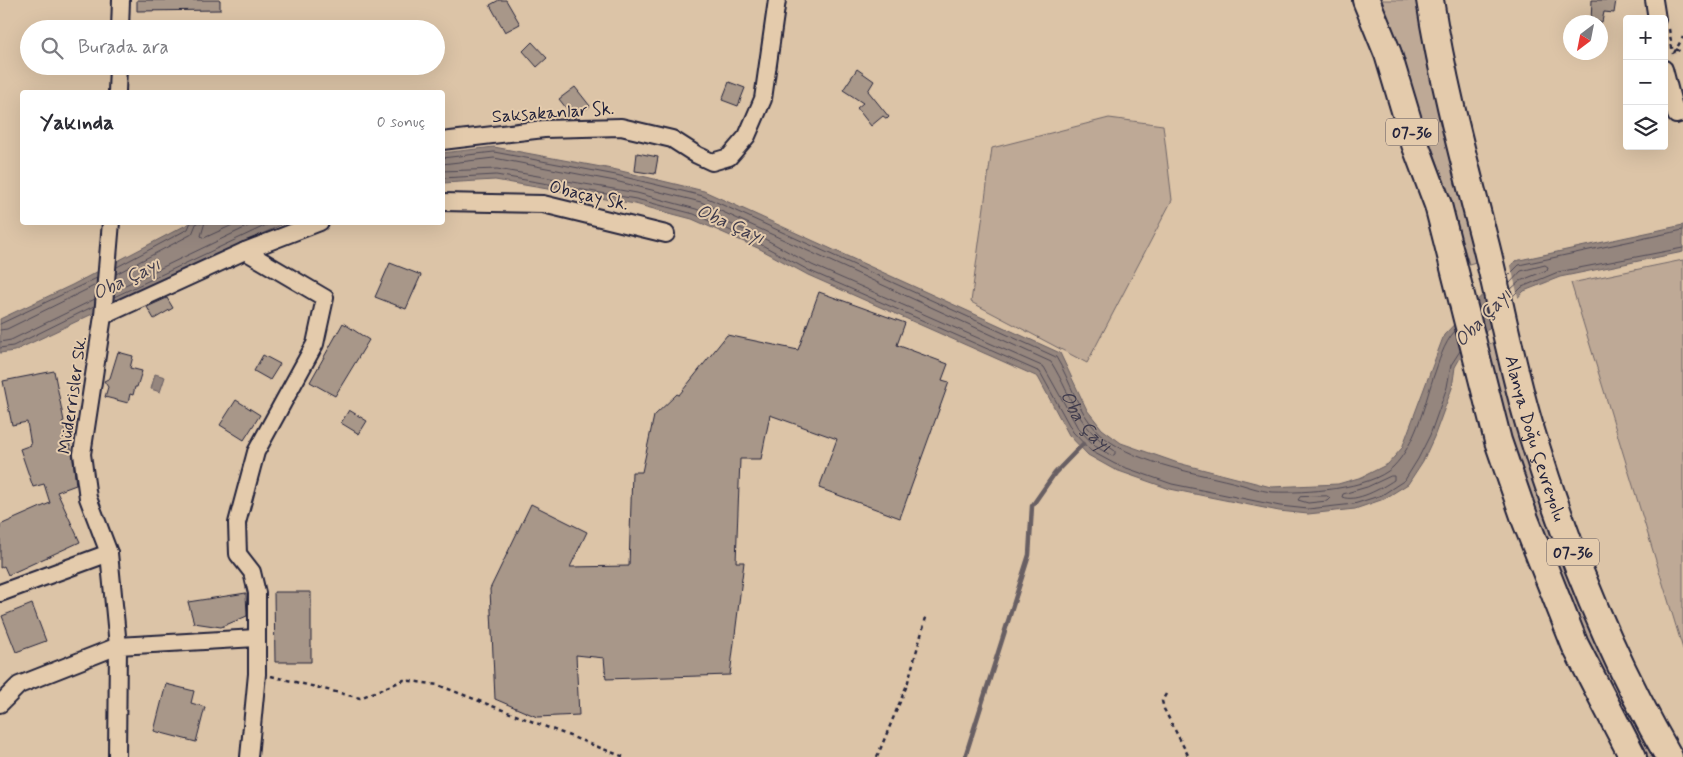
<!DOCTYPE html>
<html lang="tr">
<meta charset="utf-8">
<style>
:root{--surface:#fff;--page:#f7f7f7;--text:#2b2b33;--muted:#7c7c81;--line:#e1e1e2}
body{margin:0;font-family:Mynerve,sans-serif;background:var(--page);color:var(--text)}
.controls{position:absolute;right:15px;top:15px;display:grid;overflow:hidden;border-radius:5px;box-shadow:0 5px 20px #0002}
.controls button{width:45px;height:45px;display:grid;place-items:center;padding:0;border:0;border-bottom:1px solid var(--line);background:var(--surface);color:var(--text);font:25px sans-serif}
.compass{position:absolute;left:1563px;top:15px;width:45px;height:45px;border-radius:50%;background:var(--surface);box-shadow:0 5px 20px #0002;rotate:212deg}
.list{margin:0;padding:0;list-style:none}
h2{display:flex;justify-content:space-between;align-items:center;height:65px;margin:0;padding:0 20px;font-size:21px}
h2 small{font-size:16px;font-weight:400;color:var(--muted)}
.icon{flex:none;width:28px;height:28px;fill:none;stroke:currentColor;stroke-width:2;stroke-linecap:round;stroke-linejoin:round}
.map{position:relative;flex:none;width:1683px;height:757px;overflow:hidden}
.search{position:absolute;background:var(--surface);box-shadow:0 5px 20px #0002;left:20px;top:20px;width:425px;height:55px;display:flex;align-items:center;gap:12px;box-sizing:border-box;padding:0 18px;border-radius:28px;color:var(--muted);font-size:19px}
.panel{position:absolute;background:var(--surface);box-shadow:0 5px 20px #0002;left:20px;top:90px;width:425px;height:135px;border-radius:5px}
.map>svg:first-child{display:block}
.green{fill:#bea996;stroke:#706668}
.water{fill:#95867e;stroke:#675e63}
.pier{fill:#dcc4a7}
.lines{fill:none;stroke-linecap:round;stroke-linejoin:round}
.shore{stroke:#504a56;stroke-width:1}
.stream{stroke:#675e63;stroke-width:4.5}
.building{fill:#a89789;stroke:#22223b}
.minor-casing{stroke:#22223b;stroke-width:20}
.trunk-casing{stroke:#22223b;stroke-width:30}
.path{stroke:#22223b;stroke-width:2.5;stroke-dasharray:4 4;stroke-linecap:butt}
.minor{stroke:#e4cbac;stroke-width:16}
.trunk{stroke:#e4cbac;stroke-width:26}
.labels{text-anchor:middle;stroke-width:4;stroke-linejoin:round;paint-order:stroke}
.shield{fill:#e4cbac;stroke:#5c555d;stroke-width:1}
.shield-label{font-size:16px;font-weight:bold;fill:#22223b}
.street-label{font-size:18px;fill:#22223b;stroke:#e4cbac}
.water-label{font-size:19px;font-style:italic;fill:#3f3b4c;stroke:#e4cbac}
</style>
<div class="map">
<svg width="1683" height="757" viewBox="0 0 1683 757">
<rect width="100%" height="100%" fill="#dcc4a7"/>
<filter id="ink" filterUnits="userSpaceOnUse"><feTurbulence type="fractalNoise" baseFrequency=".02" numOctaves="2"/><feDisplacementMap in="SourceGraphic" scale="10" xChannelSelector="R" yChannelSelector="G"/><feConvolveMatrix kernelMatrix="1 2 1 2 8 2 1 2 1" color-interpolation-filters="sRGB"/></filter>
<g filter="url(#ink)">
<g class="green">
<polygon points="1378,0 1416,0 1427,64 1449,155 1479,261 1469,264 1437,161"/>
<polygon points="1109,118 1163,125 1172,200 1087,363 971,302 992,148"/>
<polygon points="1683,260 1683,649 1571,283"/>
<path d="M1496,341C1513,415 1532,489 1560,559C1588,627 1621,692 1654,757H1644C1605,679 1567,601 1537,519C1517,465 1503,410 1488,355L1487,345Z"/>
</g>
<g class="water">
<polygon points="494,147 617,170 704,191 1060,353 1087,410 1102,429 1121,443 1178,463 1271,487 1338,484 1362,477 1388,464 1402,448 1444,335 1515,261 1683,225 1683,252 1560,277 1524,291 1459,360 1455,367 1452,388 1434,437 1423,461 1408,484 1384,499 1355,509 1308,514 1279,511 1170,489 1113,469 1088,455 1069,435 1038,377 808,275 760,249 692,219 635,204 495,180 443,183 442,153"/>
<polygon points="190,223 285,223 14,351 0,353 0,319 72,285"/>
<polygon points="155,374 165,377 160,392 151,389"/>
</g>
<polygon class="pier" points="1510,262 1519,301 1493,328 1485,289"/>
<g class="lines">
<g class="shore">
<path d="M442,158L494,152L616,175L703,196L1056,357C1071,381 1077,411 1098,432C1129,462 1192,472 1232,482C1245,485 1259,491 1273,492C1304,493 1369,490 1393,467C1415,445 1424,407 1433,378C1439,362 1443,344 1455,331"/>
<path id="s1" d="M442,164L494,158L615,181L701,202L1051,362C1075,401 1073,423 1115,451V454L1112,456L1095,446L1078,428L1044,367L812,265L765,239L696,209L637,193L497,169L442,171"/>
<polyline points="442,178 496,175 636,199 694,214 762,245 810,271 1040,372 1073,432 1091,451 1115,464 1172,484 1280,506 1308,509 1354,504 1382,495 1405,480 1418,459 1430,435 1447,387 1451,365 1460,351"/>
<polyline points="205,222 201,236 204,238 239,222"/>
<polyline points="117,267 188,229 191,222"/>
<polyline points="116,274 192,234 197,222"/>
<polyline points="1508,276 1519,265 1683,230"/>
<polyline points="1510,283 1521,271 1545,265 1548,267 1547,270 1520,281 1511,289"/>
<polyline points="115,290 257,222"/>
<polyline points="1513,296 1522,287 1558,272 1683,248"/>
<polyline points="114,297 273,222"/>
<polyline points="0,324 97,278"/>
<polyline points="0,330 7,329 96,285"/>
<polyline points="0,342 11,340 95,299"/>
<polyline points="0,348 13,346 94,306"/>
<path d="M1391,476H1394V480C1382,488 1356,503 1342,497L1343,494L1367,487Z"/>
<polygon points="1327,496 1330,498 1327,501 1308,503 1298,500 1300,497"/>
</g>
<polyline class="stream" points="965,757 1029,555 1032,506 1055,473 1083,444"/>
</g>
<g class="building">
<polygon points="137,0 220,0 220,10 137,11"/>
<polygon points="499,0 506,0 520,24 505,32 490,5"/>
<polygon points="1592,0 1616,0 1614,13 1604,12 1602,22 1591,22"/>
<polygon points="532,42 547,58 537,67 523,51"/>
<polygon points="857,69 874,81 868,91 889,117 887,119 883,116 871,126 857,108 863,103 843,90"/>
<polygon points="729,82 745,88 738,106 722,100"/>
<polygon points="575,87 590,106 574,118 559,99"/>
<polygon points="637,153 658,157 655,174 635,171"/>
<polygon points="390,263 421,275 406,309 375,297"/>
<polygon points="819,292 905,323 897,345 948,364 942,380 949,382 900,518 819,488 837,439 770,415 761,459 740,459 736,562 744,562 730,675 606,679 604,658 576,655 579,715 537,717 495,699 490,589 531,504 587,532 570,567 629,566 632,472 642,472 654,416 677,394 679,395 727,335 798,350"/>
<polygon points="167,298 173,308 154,319 147,307"/>
<polygon points="343,323 369,340 335,396 310,382"/>
<polygon points="118,352 133,356 130,368 142,371 137,387 135,387 133,395 130,394 128,403 105,397 108,387 104,381 110,378"/>
<polygon points="263,355 280,364 270,380 254,371"/>
<polygon points="54,371 64,421 62,422 72,452 76,485 57,492 80,542 8,575 4,566 0,568 0,525 50,503 44,484 33,487 20,449 31,445 27,422 12,425 3,381"/>
<polygon points="236,400 260,415 244,440 220,425"/>
<polygon points="349,410 367,421 359,434 341,423"/>
<polygon points="274,592 311,592 311,662 275,662"/>
<polygon points="246,593 247,616 221,627 194,623 188,602"/>
<polygon points="32,604 46,641 16,652 2,616"/>
<polygon points="166,684 194,691 191,703 205,707 196,742 154,731"/>
</g>
<g class="lines">
<defs>
<g id="minor">
<polyline points="1654,0 1657,19"/>
<polyline points="120,29 121,0"/>
<polyline points="1664,69 1676,115 1683,113"/>
<polyline points="117,92 118,66"/>
<polyline points="442,141 544,129 621,127 672,139 697,155 712,162 729,157 747,136 763,99 777,0"/>
<polyline points="442,202 543,204 666,234"/>
<polyline points="245,251 325,298 315,344 256,452 237,523 238,554 252,572 257,593 257,674 249,757"/>
<polyline points="103,316 245,251 320,222"/>
<polyline points="0,593 109,553"/>
<polyline points="0,704 19,685 118,646 109,553 88,498 82,454 103,316 111,222"/>
<polyline points="117,757 118,646 256,638"/>
</g>
<g id="trunk">
<polyline points="1366,0 1388,54 1415,144 1438,205 1498,441 1525,519 1575,645 1633,757"/>
<path id="s2" d="M1430,0C1443,84 1465,164 1486,246C1502,310 1513,374 1533,437C1567,548 1611,657 1669,757"/>
</g>
</defs>
<use href="#minor" class="minor-casing"/>
<use href="#trunk" class="trunk-casing"/>
<g class="path">
<polyline points="1669,29 1673,54"/>
<polyline points="1676,49 1683,53"/>
<polyline points="1674,53 1683,37"/>
<polyline points="271,676 360,698 404,680 438,685 624,757"/>
<polyline points="1166,694 1162,701 1164,709 1189,757"/>
<polyline points="877,757 907,685 927,614"/>
</g>
<use href="#minor" class="minor"/>
<use href="#trunk" class="trunk"/>
</g>
</g>
<g class="labels">
<g class="shield">
<rect x="1386" y="118.5" width="52" height="27" rx="4"/>
<rect x="1547" y="538.5" width="52" height="27" rx="4"/>
</g>
<g class="shield-label">
<text x="1412" y="138">07-36</text>
<text x="1573" y="558">07-36</text>
</g>
<g class="street-label">
<text transform="translate(553 112) rotate(-4)" y="6">Saksakanlar Sk.</text>
<text transform="translate(589 195) rotate(13)" y="6">Obaçay Sk.</text>
<text transform="translate(72 395) rotate(-82)" y="6">Müderrisler Sk.</text>
<text dy="6" stroke="none"><textPath href="#s2" startOffset="451">Alanya Doğu Çevreyolu</textPath></text>
</g>
<g class="water-label">
<text transform="translate(731 223) rotate(24)" y="7">Oba Çayı</text>
<text transform="translate(126 278) rotate(-26)" y="7">Oba Çayı</text>
<text transform="translate(1482 317) rotate(-46)" y="7">Oba Çayı</text>
<text dy="7" stroke="none"><textPath href="#s1" startOffset="718">Oba Çayı</textPath></text>
</g>
</g>
</svg>
<div class="controls">
<button>+</button>
<button>−</button>
<button><svg class="icon" aria-label="layers" viewBox="0 0 24 24"><path d="M12 4l9 5-9 5-9-5zM3 14l9 5 9-5"/></svg></button>
</div>
<svg class="compass" viewBox="-18 -18 36 36"><path d="M0-13l5 13h-10z" fill="#e53935"/><path d="M0 13l5-13h-10z" fill="#7c7c81"/></svg>
<div class="search"><svg class="icon" aria-label="search" viewBox="0 0 24 24"><circle cx="10" cy="10" r="6"/><path d="M15 15l6 6"/></svg>Burada ara</div>
<section class="panel">
<h2>Yakında<small>0 sonuç</small></h2>
<ul class="list">
</ul>
</section>
</div>
